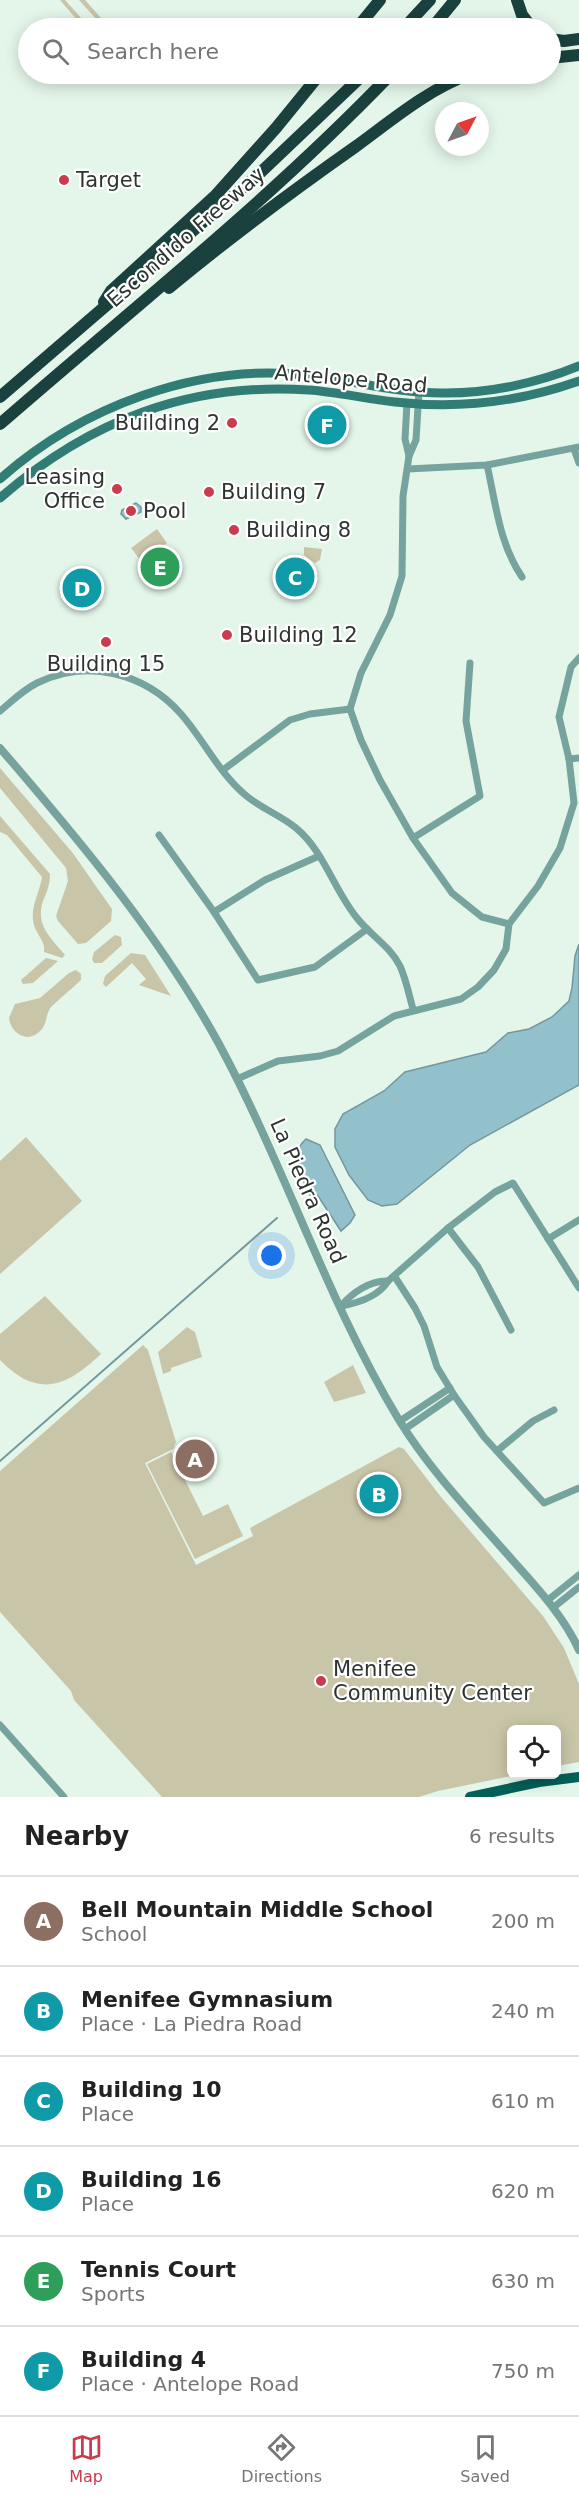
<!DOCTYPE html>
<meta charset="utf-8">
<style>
:root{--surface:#fff;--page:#f2f2f2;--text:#222;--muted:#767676;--line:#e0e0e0;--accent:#cb3b4e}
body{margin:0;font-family:"DejaVu Sans",sans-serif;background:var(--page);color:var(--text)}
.controls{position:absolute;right:18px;bottom:18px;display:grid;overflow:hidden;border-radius:9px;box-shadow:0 3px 15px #0003}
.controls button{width:54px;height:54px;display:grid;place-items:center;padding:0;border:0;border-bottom:2px solid var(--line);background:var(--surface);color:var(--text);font:30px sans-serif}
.compass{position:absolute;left:435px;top:102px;width:54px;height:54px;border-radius:50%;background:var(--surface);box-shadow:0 3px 15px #0003;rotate:49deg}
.you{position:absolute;left:272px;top:1256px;width:21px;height:21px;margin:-15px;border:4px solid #fff;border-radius:50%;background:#1a73e8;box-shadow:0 0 0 9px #1a73e833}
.badge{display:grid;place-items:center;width:39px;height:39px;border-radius:50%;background:var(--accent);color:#fff;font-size:20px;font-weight:700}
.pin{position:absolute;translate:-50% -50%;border:3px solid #fff;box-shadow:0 2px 6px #0006}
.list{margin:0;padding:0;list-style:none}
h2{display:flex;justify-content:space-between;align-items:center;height:78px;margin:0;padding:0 24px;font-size:26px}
h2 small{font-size:20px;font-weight:400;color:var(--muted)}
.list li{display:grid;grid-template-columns:39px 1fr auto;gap:18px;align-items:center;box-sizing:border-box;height:90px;padding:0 24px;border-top:2px solid var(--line)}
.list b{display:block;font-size:22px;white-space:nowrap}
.list p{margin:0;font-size:20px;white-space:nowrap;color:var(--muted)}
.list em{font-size:20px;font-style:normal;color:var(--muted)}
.icon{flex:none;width:33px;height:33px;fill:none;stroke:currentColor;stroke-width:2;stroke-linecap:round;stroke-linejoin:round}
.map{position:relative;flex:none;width:579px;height:1797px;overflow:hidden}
.search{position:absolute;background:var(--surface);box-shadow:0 3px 15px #0003;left:18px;right:18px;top:18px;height:66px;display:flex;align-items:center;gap:15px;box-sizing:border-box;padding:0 21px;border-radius:33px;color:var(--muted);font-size:22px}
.sheet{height:618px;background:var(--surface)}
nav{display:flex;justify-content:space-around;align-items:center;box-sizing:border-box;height:84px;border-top:2px solid var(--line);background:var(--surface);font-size:16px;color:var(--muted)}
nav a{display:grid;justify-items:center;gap:3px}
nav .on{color:var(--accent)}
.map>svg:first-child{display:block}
.green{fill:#c9c5a8}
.water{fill:#92c1cc;stroke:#74979e;stroke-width:1.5}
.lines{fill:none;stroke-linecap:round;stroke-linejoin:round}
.stream{stroke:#74979e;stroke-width:2}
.minor{stroke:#76a39d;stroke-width:7}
.tertiary{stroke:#76a39d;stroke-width:8}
.secondary{stroke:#317d75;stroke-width:9}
.primary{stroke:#035f58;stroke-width:10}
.motorway{stroke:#1a413d;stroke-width:12}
.poi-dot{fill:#cb3b4e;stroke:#fff;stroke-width:2}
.labels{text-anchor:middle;stroke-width:4.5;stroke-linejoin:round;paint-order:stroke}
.poi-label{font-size:21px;fill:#2e3531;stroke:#fff;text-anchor:start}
.street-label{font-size:21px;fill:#2e3531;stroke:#fff}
</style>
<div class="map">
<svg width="579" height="1797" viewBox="0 0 579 1797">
<rect width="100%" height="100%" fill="#e4f6ea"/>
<g class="green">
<polygon points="60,0 65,0 90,28 84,28"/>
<polygon points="79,0 85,0 110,28 104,28"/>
<polygon points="157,529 167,543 142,562 131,548"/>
<polygon points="304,547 322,549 320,560 315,563 304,555"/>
<polygon points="167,548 171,549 179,559 179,564 152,585 148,585 139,573 140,569"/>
<polygon points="0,768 72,852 112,909 111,921 86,943 78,944 58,921 56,916 68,881 66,868 0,788"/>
<path d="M0,816L50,874C50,884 47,892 43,901C35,925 51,938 65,955L62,958L44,952C46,940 34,933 33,920C31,906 40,891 42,877L7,835L0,832Z"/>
<polygon points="115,935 121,937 122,945 102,963 94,963 92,959 94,952"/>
<polygon points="131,953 145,955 171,996 139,985 146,979 132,963 106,987 103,984 105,976"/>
<polygon points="46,958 58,961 33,983 23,984 21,980"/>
<path d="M76,970L81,974V980C72,989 61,997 52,1006C45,1013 48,1024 40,1031C28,1044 11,1034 9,1018L15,1004L40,998L69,973Z"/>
<polygon points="26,1137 82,1201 0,1274 0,1161"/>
<path d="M45,1296L101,1354C66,1387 38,1399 0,1360V1334Z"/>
<polygon points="187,1327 195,1332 202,1357 171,1368 171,1371 163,1374 158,1352"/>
<polygon points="143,1345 148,1350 176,1442 173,1449 145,1463 196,1565 253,1536 250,1528 399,1447 404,1449 441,1497 543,1616 564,1648 579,1684 579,1762 557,1766 556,1730 512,1730 512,1774 516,1775 438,1791 419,1797 162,1797 74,1700 71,1691 0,1612 0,1471"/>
<polygon points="353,1365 366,1393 334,1402 324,1382"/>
<polygon points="171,1452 203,1516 228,1504 243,1536 195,1559 147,1464"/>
</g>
<g class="water">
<polygon points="136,503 141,507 141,512 126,519 121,514 122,510"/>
<polygon points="579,944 579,1085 470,1145 397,1204 382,1206 368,1200 349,1175 335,1147 335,1129 343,1114 384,1091 405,1072 486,1052 508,1033 529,1029 552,1017 569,1001 572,988 575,956"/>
<path d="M306,1139L320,1145L355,1215L350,1223L341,1231L318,1196L310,1195L304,1187C306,1169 289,1153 306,1139Z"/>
</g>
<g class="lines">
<polyline class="stream" points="0,1461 277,1218"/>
<g class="minor">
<polyline points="407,403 405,439 409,456 403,496 402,576 390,615 361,673 350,709 361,740 380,780 413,838 452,893 482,917 509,924"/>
<polyline points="574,449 579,463"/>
<polyline points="409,456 416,440 419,391"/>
<path d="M487,465C496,504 499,543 522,577"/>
<polyline points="408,469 487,465 579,447"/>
<path d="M0,711C12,701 23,690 37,683C87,658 145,673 181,714C203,739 218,771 243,793C259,808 279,814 296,828C324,851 334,890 357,918C370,935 390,946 400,966C406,979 409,995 413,1009"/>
<polyline points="569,759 579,758"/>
<polyline points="223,770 290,720 310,714 350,709"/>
<polyline points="159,835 214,912 258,980 315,967 367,929"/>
<polyline points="413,838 480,796 466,721 470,663"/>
<polyline points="214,912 265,880 319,856"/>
<polyline points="237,1079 278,1061 320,1056 338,1051 394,1016 461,999 478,987 494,970 506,949 509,924 538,886 560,848 574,803 569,759 559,717 571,667 579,658"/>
<polyline points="448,1228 478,1267 511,1330"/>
<polyline points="548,1239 579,1220"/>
<polyline points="395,1277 415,1308 424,1326 437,1367 454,1395 484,1437 544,1503 579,1488"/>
<path d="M341,1306C358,1303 379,1296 388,1281L448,1228L495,1192L513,1183L579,1288"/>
<path d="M341,1306C352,1293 370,1280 388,1281"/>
<polyline points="400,1421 450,1388"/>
<polyline points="405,1429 454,1395"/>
<polyline points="497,1451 533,1421 554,1410"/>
<polyline points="548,1600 579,1575"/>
<polyline points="554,1607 579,1587"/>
<polyline points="0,1725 64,1797"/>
</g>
<path class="tertiary" d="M0,748C80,841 160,936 219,1044C285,1166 327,1301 399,1420C431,1472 475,1517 515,1563C539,1590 564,1617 579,1650"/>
<g class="secondary">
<path d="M0,479C81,407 197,363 306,375C353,380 399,394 446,393C490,393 538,383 579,366"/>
<path d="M0,498C90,420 190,382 309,390C338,392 366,399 395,402C457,409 520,402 579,381"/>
</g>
<polyline class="primary" points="470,1797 539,1782 579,1777"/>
<g class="motorway">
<polyline points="517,0 522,15 532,28"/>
<polyline points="357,28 380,0"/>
<polyline points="404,28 430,0"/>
<polyline points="432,28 455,0"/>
<polyline points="550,39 564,41 579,39"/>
<polyline points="550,58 579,55"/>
<path d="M169,288C229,238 291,192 355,147C392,120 427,90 470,74"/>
<polyline points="104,302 111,291 215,196 276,128 320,74"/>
<polyline points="0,397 260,173 364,74"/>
<path d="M0,424C132,309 270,200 391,74"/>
</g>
</g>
<g class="poi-dot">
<circle cx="64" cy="180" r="6"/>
<circle cx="232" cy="423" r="6"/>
<circle cx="117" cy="489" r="6"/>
<circle cx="209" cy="492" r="6"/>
<circle cx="131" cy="511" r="6"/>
<circle cx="234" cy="530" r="6"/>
<circle cx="227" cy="635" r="6"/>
<circle cx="106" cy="642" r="6"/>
<circle cx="321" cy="1681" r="6"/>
</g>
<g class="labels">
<g class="poi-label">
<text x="76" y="187">Target</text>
<text x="220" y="430" text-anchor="end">Building 2</text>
<text x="105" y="484" text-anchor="end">Leasing<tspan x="105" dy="24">Office</tspan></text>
<text x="221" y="499">Building 7</text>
<text x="143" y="518">Pool</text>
<text x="246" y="537">Building 8</text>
<text x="239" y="642">Building 12</text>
<text x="106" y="671" text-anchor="middle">Building 15</text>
<text x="333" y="1676">Menifee<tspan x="333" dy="24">Community Center</tspan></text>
</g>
<g class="street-label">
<text transform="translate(186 237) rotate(-41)" y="7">Escondido Freeway</text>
<text transform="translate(351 379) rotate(5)" y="7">Antelope Road</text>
<text transform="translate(308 1191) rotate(66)" y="7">La Piedra Road</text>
</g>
</g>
</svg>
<div class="controls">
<button><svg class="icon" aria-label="locate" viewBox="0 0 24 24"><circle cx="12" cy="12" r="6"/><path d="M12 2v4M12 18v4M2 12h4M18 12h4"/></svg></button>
</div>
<svg class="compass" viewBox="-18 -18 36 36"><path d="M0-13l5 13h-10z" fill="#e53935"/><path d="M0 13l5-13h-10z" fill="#767676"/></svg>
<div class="you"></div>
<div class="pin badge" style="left:195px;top:1459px;background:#8d6e63">A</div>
<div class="pin badge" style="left:379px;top:1494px;background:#0f9aa8">B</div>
<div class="pin badge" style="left:295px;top:577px;background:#0f9aa8">C</div>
<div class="pin badge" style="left:82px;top:588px;background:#0f9aa8">D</div>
<div class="pin badge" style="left:160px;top:567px;background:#2e9e5b">E</div>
<div class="pin badge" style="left:327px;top:425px;background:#0f9aa8">F</div>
<div class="search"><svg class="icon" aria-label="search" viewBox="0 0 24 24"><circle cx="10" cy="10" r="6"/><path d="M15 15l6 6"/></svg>Search here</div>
</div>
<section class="sheet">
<h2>Nearby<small>6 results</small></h2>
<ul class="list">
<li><span class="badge" style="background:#8d6e63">A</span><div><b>Bell Mountain Middle School</b><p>School</p></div><em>200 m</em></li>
<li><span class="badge" style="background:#0f9aa8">B</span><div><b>Menifee Gymnasium</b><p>Place · La Piedra Road</p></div><em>240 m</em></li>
<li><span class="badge" style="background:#0f9aa8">C</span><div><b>Building 10</b><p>Place</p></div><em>610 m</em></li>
<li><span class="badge" style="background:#0f9aa8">D</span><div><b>Building 16</b><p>Place</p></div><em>620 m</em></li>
<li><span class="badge" style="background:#2e9e5b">E</span><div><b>Tennis Court</b><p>Sports</p></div><em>630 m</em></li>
<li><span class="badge" style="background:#0f9aa8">F</span><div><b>Building 4</b><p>Place · Antelope Road</p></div><em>750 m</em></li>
</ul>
</section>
<nav>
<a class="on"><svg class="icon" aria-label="map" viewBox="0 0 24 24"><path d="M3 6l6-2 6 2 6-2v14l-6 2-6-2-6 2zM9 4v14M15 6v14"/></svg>Map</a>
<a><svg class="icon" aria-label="directions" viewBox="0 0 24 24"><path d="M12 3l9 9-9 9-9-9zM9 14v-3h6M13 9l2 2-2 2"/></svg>Directions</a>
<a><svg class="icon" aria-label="saved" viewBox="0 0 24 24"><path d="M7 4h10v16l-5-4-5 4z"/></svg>Saved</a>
</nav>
